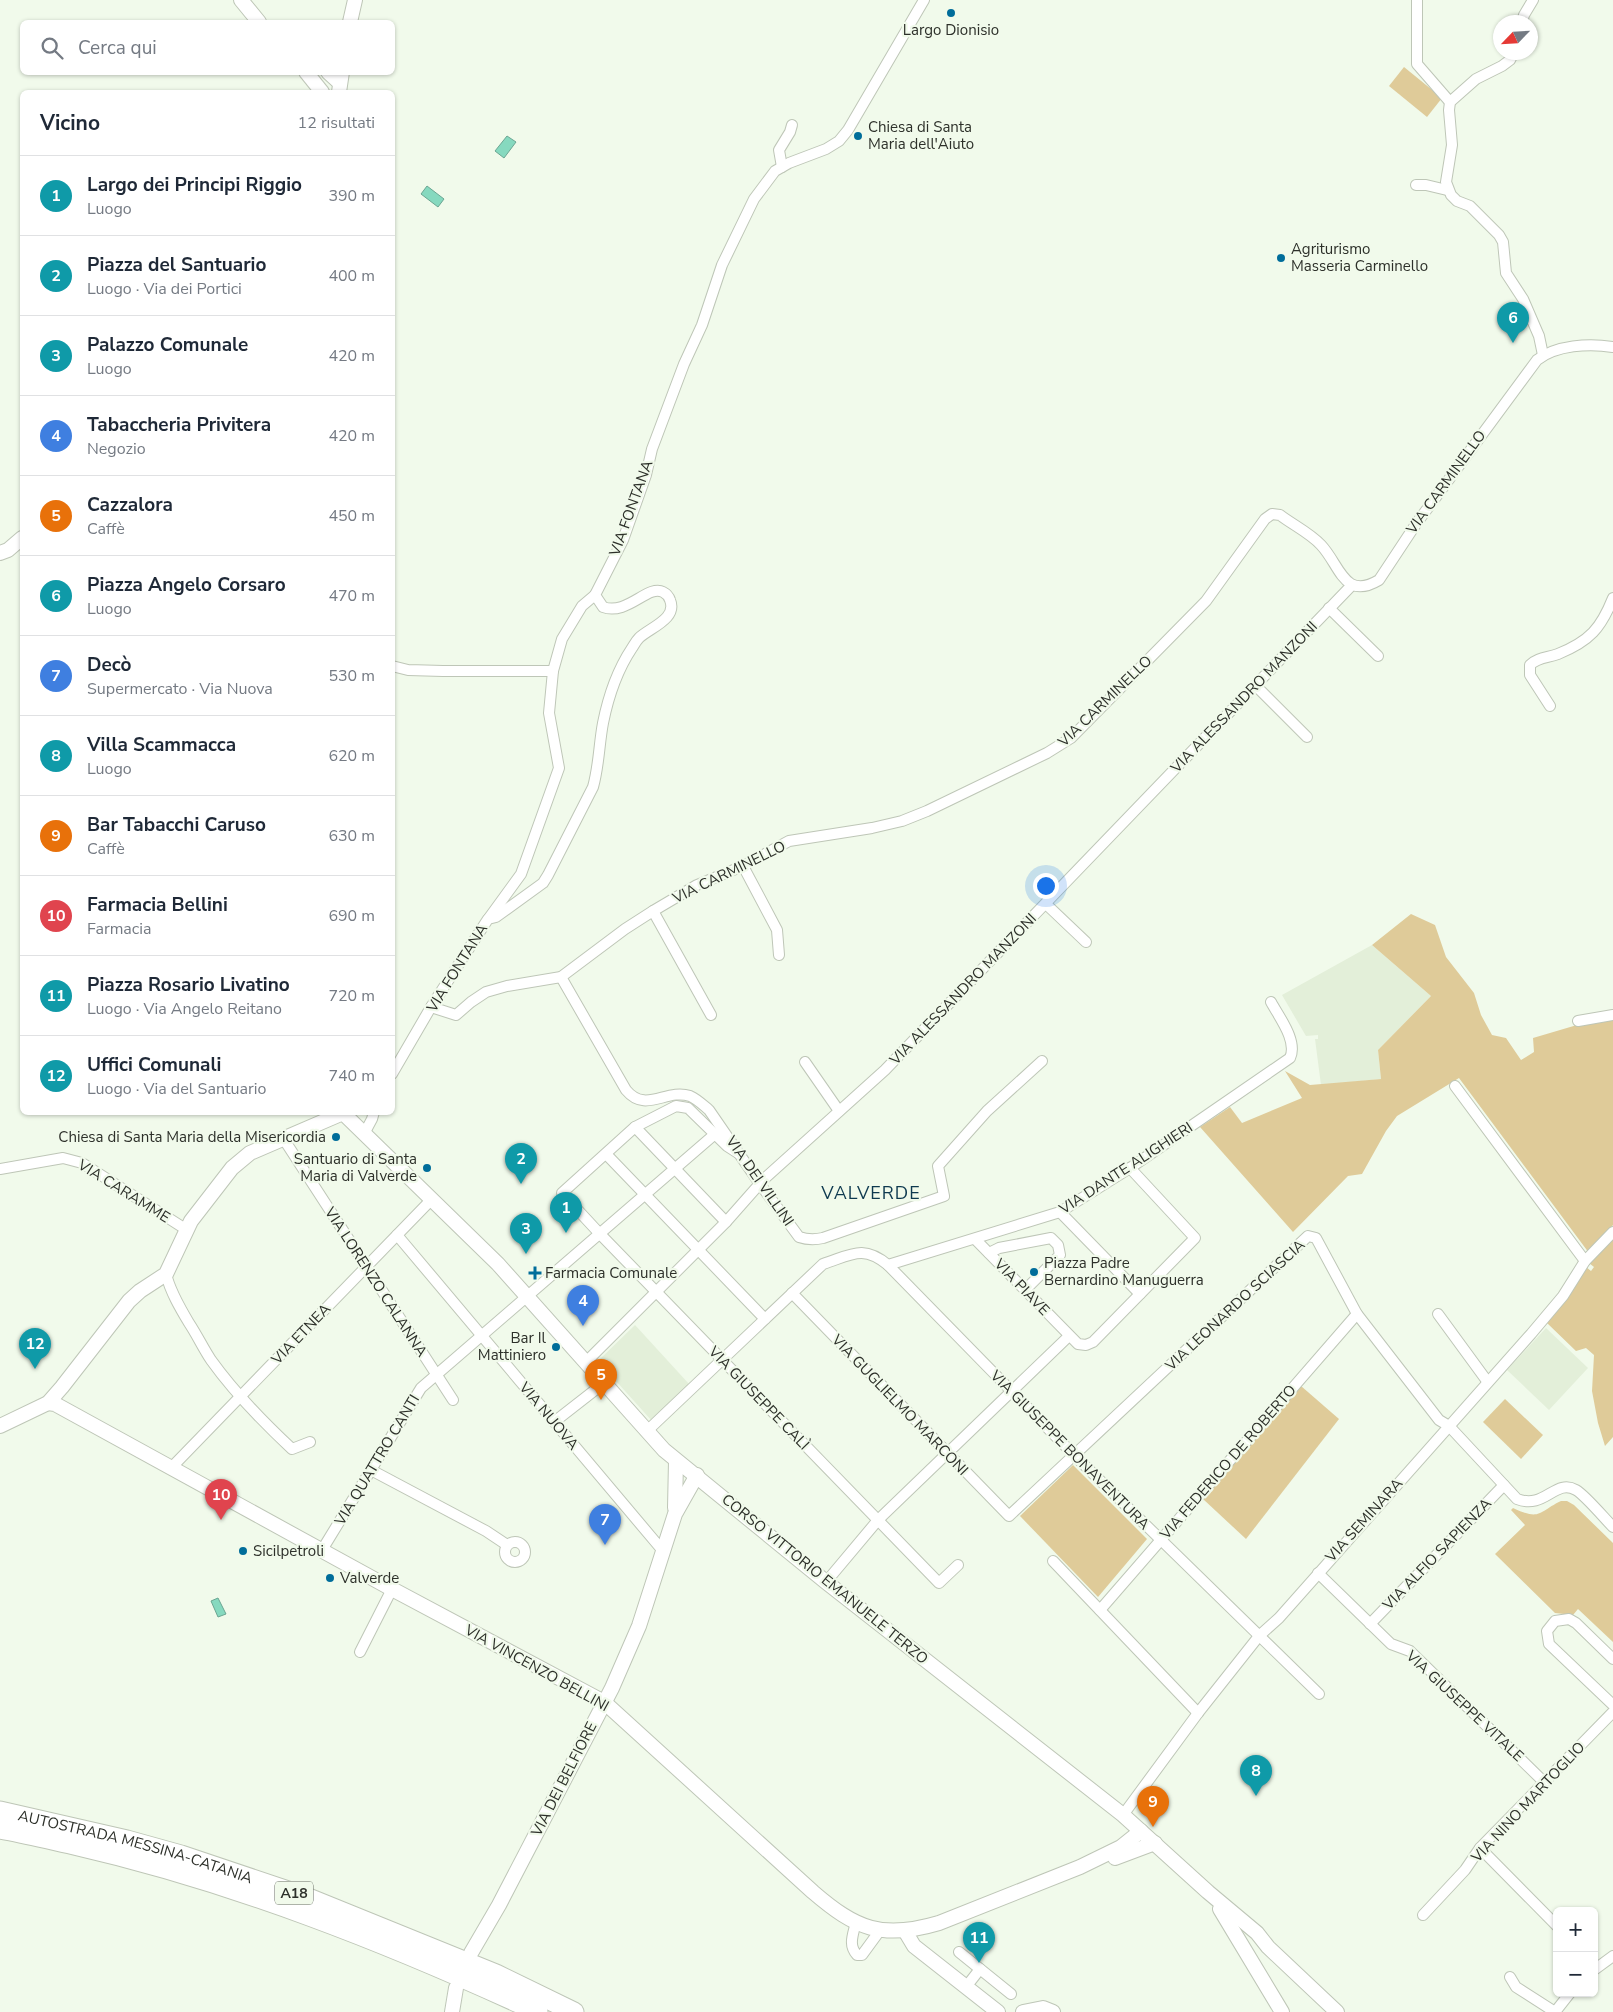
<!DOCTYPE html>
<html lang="it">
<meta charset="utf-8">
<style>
:root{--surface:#fff;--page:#f6f6f7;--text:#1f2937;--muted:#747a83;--line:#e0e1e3;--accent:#006d9a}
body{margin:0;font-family:"Nunito Sans",sans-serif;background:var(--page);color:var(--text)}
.controls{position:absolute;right:15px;bottom:15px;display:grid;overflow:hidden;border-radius:8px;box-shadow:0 1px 4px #0004}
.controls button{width:45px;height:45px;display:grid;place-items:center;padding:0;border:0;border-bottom:1px solid var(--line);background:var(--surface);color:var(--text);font:25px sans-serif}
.compass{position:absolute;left:1493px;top:15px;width:45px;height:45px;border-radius:50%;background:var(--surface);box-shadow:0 1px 4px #0004;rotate:245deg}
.you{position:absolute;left:1045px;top:885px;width:18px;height:18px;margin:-12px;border:4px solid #fff;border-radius:50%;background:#1a73e8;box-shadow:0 0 0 8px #1a73e833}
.badge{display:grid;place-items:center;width:32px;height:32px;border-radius:50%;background:var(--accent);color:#fff;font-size:16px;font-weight:700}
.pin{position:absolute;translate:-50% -41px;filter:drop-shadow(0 1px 2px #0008)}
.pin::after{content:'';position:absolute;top:26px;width:18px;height:15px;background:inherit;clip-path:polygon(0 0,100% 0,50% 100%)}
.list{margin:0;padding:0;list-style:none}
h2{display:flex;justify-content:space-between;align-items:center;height:65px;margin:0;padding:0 20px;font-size:21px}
h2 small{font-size:16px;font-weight:400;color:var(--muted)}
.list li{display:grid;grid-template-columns:32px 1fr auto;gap:15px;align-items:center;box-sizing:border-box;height:80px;padding:0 20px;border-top:1px solid var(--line)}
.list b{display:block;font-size:19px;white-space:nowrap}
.list p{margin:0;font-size:16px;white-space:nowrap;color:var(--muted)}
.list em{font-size:16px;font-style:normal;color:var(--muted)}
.icon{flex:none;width:28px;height:28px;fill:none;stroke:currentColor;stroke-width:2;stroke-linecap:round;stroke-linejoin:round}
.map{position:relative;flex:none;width:1613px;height:2012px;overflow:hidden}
.search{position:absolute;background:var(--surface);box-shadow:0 1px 4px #0004;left:20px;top:20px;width:375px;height:55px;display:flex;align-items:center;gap:12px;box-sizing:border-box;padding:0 18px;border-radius:8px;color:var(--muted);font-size:19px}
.panel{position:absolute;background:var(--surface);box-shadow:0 1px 4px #0004;left:20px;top:90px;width:375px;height:1025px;border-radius:8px}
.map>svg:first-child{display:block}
.built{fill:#e3efd9}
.green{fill:#dfcb99}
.water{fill:#86d9bf;stroke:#6ba692}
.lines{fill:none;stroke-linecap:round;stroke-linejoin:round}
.street-casing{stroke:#bec6b7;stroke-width:12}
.secondary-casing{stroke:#bec6b7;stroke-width:16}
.highway-casing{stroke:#bec6b7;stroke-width:21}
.street{stroke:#fff;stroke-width:10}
.secondary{stroke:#fff;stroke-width:14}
.highway{stroke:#fff;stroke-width:19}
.poi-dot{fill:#006d9a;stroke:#f1faeb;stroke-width:2}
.labels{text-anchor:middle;stroke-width:4.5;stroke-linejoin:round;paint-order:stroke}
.shield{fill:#f1faeb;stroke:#686d64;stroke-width:1}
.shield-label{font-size:14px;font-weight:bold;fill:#2d302a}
.poi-label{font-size:15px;fill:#2d302a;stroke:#f1faeb;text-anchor:start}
.street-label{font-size:15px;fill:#2d302a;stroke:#f1faeb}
.quarter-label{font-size:18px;letter-spacing:1px;fill:#0e394f;stroke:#f1faeb}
</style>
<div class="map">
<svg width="1613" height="2012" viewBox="0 0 1613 2012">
<rect width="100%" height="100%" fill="#f1faeb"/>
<g class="built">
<polygon points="1372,945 1431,996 1378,1050 1381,1079 1321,1085 1315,1039 1318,1039 1318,1035 1306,1036 1282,995"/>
<polygon points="635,1325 689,1384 652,1421 598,1361"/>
<polygon points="1546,1328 1588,1368 1549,1410 1507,1370"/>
</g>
<g class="green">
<polygon points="1404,67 1442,98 1427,117 1389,86"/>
<polygon points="1411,914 1435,925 1446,957 1474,993 1481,1015 1492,1035 1506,1038 1521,1060 1534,1052 1533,1038 1577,1025 1613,1020 1613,1225 1589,1253 1459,1078 1397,1116 1386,1131 1362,1174 1348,1176 1293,1232 1200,1127 1230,1107 1242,1123 1302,1098 1285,1071 1310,1085 1381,1079 1378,1050 1431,996 1372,945"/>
<polygon points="1613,1239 1613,1437 1605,1446 1598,1423 1592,1391 1594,1355 1586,1348 1576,1351 1547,1323 1572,1292 1586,1267 1591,1271 1594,1267 1589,1263"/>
<polygon points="1301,1386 1339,1419 1246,1539 1203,1499"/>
<polygon points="1505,1399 1543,1435 1521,1459 1483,1422"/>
<polygon points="1073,1465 1147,1539 1098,1597 1020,1516"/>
<path d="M1561,1501H1567L1574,1505L1613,1543V1642L1578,1609L1573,1615L1555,1613L1495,1554L1525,1525L1511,1510L1513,1508C1541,1521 1538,1512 1561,1501Z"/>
</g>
<g class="water">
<polygon points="507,136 516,142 504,158 495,151"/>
<polygon points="427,186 444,199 438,207 421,194"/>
<polygon points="218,1598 226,1614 218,1617 211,1601"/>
</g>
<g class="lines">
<defs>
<g id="street">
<polyline points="1417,0 1417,64 1450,102"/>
<polyline points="1522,22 1524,15 1533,0"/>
<polyline points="1514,52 1510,60 1502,66 1476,79 1450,102 1449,110 1452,145 1446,182 1451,195 1457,201 1470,206 1499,235 1503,242 1506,273 1523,299 1539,336 1543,355"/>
<polyline points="782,167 779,150 790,132 792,125"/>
<polyline points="1416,185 1426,185 1447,190"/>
<polyline points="1329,608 1378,656"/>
<polyline points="392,666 408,670 443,671 553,671"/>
<polyline points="1256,686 1307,737"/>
<path d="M1550,706L1530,675V665C1538,657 1548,658 1558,654C1590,641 1601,628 1613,598"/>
<polyline points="743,866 777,930 779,955"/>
<polyline points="1046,904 1086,942"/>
<polyline points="653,911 711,1015"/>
<polyline points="489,918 521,874 559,768 549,713 553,671 562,639 582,606 595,595"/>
<path d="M561,977L626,1090C646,1114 666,1088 690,1096C697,1099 703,1105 709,1110L760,1184L799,1237C808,1240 814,1240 823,1238L944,1196L938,1166L987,1111L1042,1061"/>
<path d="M431,1007L456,1015L471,1002L486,992L507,986L561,977L625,929L653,911L697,885L743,866L789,841L872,828L902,821L927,811L1047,753L1071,738L1206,601L1265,519L1272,514L1280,515C1293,525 1310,533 1321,545C1340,565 1344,601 1379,580L1416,524L1537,360C1556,345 1589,343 1613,347"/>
<polyline points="1578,1021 1613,1015"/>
<polyline points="805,1062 839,1111"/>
<path d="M392,1074L431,1007L488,919L496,917L543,883L548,875L593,787C599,766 599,744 603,723C608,698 618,669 632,648C634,645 636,641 639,638C649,628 678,619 670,600C669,597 667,594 663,592C648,584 627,616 603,607L595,595L623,540L646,475L652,449L684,364L702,325L722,265L754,199L775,171L789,163L826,149L839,141L848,130L924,0"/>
<polyline points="1455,1086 1585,1261"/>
<polyline points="635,1127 726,1222"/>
<polyline points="364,1134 372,1119 374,1112"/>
<polyline points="283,1138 453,1400"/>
<polyline points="606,1154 765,1319"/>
<polyline points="741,1155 727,1146 688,1108 676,1106 635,1127 562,1193 600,1234 939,1583 958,1565"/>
<polyline points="0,1169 63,1158 82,1163 187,1230"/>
<polyline points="1060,1212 1140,1294"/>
<polyline points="397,1235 663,1551"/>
<polyline points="975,1239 1078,1344 1086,1345 1093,1342 1195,1238 1130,1168"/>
<polyline points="989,1253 999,1248 1051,1238 1058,1245 1060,1255 1025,1290"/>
<path d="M888,1265L1060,1212L1130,1168L1290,1058C1298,1041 1279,1017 1271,1002"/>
<path d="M166,1274C170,1291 180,1308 189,1323C197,1335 203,1348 211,1360C234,1392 263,1422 292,1449L310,1442"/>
<path d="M792,1293L1009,1516L1308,1236L1316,1238L1357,1314L1439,1420L1449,1426L1517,1499C1545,1510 1555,1478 1576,1490C1585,1495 1605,1519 1613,1527"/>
<polyline points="1438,1314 1487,1381"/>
<polyline points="586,1362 726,1222 764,1179 885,1070 1352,585"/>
<polyline points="554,1422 604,1383"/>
<path d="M647,1431L823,1264C851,1255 863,1244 888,1265L1074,1455L1319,1694"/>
<polyline points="171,1468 431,1200"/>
<polyline points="371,1470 486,1531 507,1545"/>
<circle cx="515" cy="1552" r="10"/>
<polyline points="322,1550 421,1388 715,1134"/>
<polyline points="1053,1561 1198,1713"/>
<polyline points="1318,1573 1391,1644 1410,1651 1544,1782"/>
<polyline points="826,1582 878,1520 1069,1336"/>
<polyline points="1100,1610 1357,1314"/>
<polyline points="1370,1624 1504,1485"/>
<polyline points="360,1652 392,1589"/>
<polyline points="1613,1659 1576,1623 1569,1619 1555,1621 1547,1631 1549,1644 1613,1705"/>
<polyline points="1123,1815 1198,1713 1259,1636 1279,1618 1531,1334 1563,1296 1585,1261 1613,1232"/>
<polyline points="1480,1848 1557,1926"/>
<polyline points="1423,1915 1465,1870 1480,1848 1613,1712"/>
<path d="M856,1922C853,1935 848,1945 857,1955H862L881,1929"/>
<polyline points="959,1952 1011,1994"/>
<polyline points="1594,1970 1613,1956"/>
<polyline points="1510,1977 1516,1987 1555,2012"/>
<polyline points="966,1987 980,1969"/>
<polyline points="1555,2012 1570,1993"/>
</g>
<g id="secondary">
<polyline points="241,0 259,22"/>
<polyline points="350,22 355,0"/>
<polyline points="306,72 322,92"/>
<polyline points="328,72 340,83"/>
<polyline points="339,92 342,72"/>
<polyline points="0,553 8,550 22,538"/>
<path d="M48,1403L55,1404L392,1589L604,1702L813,1892C856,1929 882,1940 939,1923L1080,1867L1121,1847L1141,1831"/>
<polyline points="0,1426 48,1403 62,1387 129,1301 140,1291 166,1274 191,1221 232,1168 250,1153 343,1113 498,1264 664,1450 826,1582 1123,1815 1208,1892 1257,1933 1268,1947 1337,2012"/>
<polyline points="675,1508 676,1461"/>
<polyline points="1115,1858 1155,1843"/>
<polyline points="1220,1909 1282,2012"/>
<polyline points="905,1931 914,1946 998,2012"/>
<polyline points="471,1953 499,1905 612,1688 639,1626 675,1514 697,1475"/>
<polyline points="452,2012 456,1988"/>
<polyline points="1023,2012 1043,2008 1053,2012"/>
</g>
<g id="highway">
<path id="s1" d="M0,1811L127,1840L181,1855L306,1897L496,1974L574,2012"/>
<path d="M0,1829C25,1833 50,1840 74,1845C235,1882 389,1943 538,2012"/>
</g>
</defs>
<use href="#street" class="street-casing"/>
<use href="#secondary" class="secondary-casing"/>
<use href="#highway" class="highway-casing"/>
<use href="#street" class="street"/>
<use href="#secondary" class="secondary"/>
<use href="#highway" class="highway"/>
</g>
<g class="poi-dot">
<circle cx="951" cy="13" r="5"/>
<circle cx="858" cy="136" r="5"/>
<circle cx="1281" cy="258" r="5"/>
<circle cx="336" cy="1137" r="5"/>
<circle cx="427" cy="1168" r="5"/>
<circle cx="1034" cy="1272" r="5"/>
<path d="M532.5 1265.5h5v5h5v5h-5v5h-5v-5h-5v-5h5z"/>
<circle cx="556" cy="1347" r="5"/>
<circle cx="243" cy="1551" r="5"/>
<circle cx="330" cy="1578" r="5"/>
</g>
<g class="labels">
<rect class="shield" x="275" y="1881.5" width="38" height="23" rx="4"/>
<g class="shield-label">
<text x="294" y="1898">A18</text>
</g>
<g class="poi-label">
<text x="951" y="35" text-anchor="middle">Largo Dionisio</text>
<text x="868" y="132">Chiesa di Santa<tspan x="868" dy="17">Maria dell'Aiuto</tspan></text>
<text x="1291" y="254">Agriturismo<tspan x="1291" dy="17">Masseria Carminello</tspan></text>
<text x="326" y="1142" text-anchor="end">Chiesa di Santa Maria della Misericordia</text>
<text x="417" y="1164" text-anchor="end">Santuario di Santa<tspan x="417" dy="17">Maria di Valverde</tspan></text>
<text x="1044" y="1268">Piazza Padre<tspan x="1044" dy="17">Bernardino Manuguerra</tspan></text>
<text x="545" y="1278">Farmacia Comunale</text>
<text x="546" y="1343" text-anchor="end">Bar Il<tspan x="546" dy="17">Mattiniero</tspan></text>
<text x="253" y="1556">Sicilpetroli</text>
<text x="340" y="1583">Valverde</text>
</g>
<g class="street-label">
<text transform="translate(1446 482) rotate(-54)" y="5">VIA CARMINELLO</text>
<text transform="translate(631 508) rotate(-70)" y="5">VIA FONTANA</text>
<text transform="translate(1244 697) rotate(-46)" y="5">VIA ALESSANDRO MANZONI</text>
<text transform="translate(1105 701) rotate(-44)" y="5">VIA CARMINELLO</text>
<text transform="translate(729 872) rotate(-26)" y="5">VIA CARMINELLO</text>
<text transform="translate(457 968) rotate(-58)" y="5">VIA FONTANA</text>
<text transform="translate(963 989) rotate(-46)" y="5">VIA ALESSANDRO MANZONI</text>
<text transform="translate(1126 1168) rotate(-33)" y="5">VIA DANTE ALIGHIERI</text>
<text transform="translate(760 1181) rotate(55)" y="5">VIA DEI VILLINI</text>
<text transform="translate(124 1191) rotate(32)" y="5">VIA CARAMME</text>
<text transform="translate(376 1282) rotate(57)" y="5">VIA LORENZO CALANNA</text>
<text transform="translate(1022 1287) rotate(46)" y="5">VIA PIAVE</text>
<text transform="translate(1235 1305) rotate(-43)" y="5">VIA LEONARDO SCIASCIA</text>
<text transform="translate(301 1334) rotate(-46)" y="5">VIA ETNEA</text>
<text transform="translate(759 1398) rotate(46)" y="5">VIA GIUSEPPE CALÌ</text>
<text transform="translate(900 1405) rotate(46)" y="5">VIA GUGLIELMO MARCONI</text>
<text transform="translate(549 1416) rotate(50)" y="5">VIA NUOVA</text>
<text transform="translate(1070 1450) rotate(45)" y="5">VIA GIUSEPPE BONAVENTURA</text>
<text transform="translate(377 1460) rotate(-59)" y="5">VIA QUATTRO CANTI</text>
<text transform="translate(1228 1462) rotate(-49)" y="5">VIA FEDERICO DE ROBERTO</text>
<text transform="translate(1364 1520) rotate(-48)" y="5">VIA SEMINARA</text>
<text transform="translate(1437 1554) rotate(-46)" y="5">VIA ALFIO SAPIENZA</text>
<text transform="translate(825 1579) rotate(39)" y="5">CORSO VITTORIO EMANUELE TERZO</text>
<text transform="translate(537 1668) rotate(29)" y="5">VIA VINCENZO BELLINI</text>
<text transform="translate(1465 1706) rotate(43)" y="5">VIA GIUSEPPE VITALE</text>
<text transform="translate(564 1779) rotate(-63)" y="5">VIA DEI BELFIORE</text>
<text transform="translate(1528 1802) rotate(-47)" y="5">VIA NINO MARTOGLIO</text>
<text dy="5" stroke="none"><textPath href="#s1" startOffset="140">AUTOSTRADA MESSINA-CATANIA</textPath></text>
</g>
<g class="quarter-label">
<text x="871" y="1199">VALVERDE</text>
</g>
</g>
</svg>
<div class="controls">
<button>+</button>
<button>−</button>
</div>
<svg class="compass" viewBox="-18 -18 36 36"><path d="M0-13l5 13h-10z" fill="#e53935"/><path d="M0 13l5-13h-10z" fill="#747a83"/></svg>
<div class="you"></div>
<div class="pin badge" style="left:566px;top:1233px;background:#0f9aa8">1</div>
<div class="pin badge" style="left:521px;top:1184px;background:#0f9aa8">2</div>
<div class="pin badge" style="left:526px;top:1254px;background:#0f9aa8">3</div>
<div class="pin badge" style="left:583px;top:1326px;background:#3f7fe0">4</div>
<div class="pin badge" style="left:601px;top:1400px;background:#e8710a">5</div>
<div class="pin badge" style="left:1513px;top:343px;background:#0f9aa8">6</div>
<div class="pin badge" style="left:605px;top:1545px;background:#3f7fe0">7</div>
<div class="pin badge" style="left:1256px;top:1796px;background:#0f9aa8">8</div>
<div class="pin badge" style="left:1153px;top:1827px;background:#e8710a">9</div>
<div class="pin badge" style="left:221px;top:1520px;background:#e0444e">10</div>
<div class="pin badge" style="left:979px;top:1963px;background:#0f9aa8">11</div>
<div class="pin badge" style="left:35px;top:1369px;background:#0f9aa8">12</div>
<div class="search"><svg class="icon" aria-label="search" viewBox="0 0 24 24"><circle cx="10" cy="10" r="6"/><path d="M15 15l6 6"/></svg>Cerca qui</div>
<section class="panel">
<h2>Vicino<small>12 risultati</small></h2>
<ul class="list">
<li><span class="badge" style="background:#0f9aa8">1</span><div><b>Largo dei Principi Riggio</b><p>Luogo</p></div><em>390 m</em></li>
<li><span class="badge" style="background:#0f9aa8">2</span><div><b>Piazza del Santuario</b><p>Luogo · Via dei Portici</p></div><em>400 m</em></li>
<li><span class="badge" style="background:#0f9aa8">3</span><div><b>Palazzo Comunale</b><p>Luogo</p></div><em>420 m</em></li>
<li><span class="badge" style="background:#3f7fe0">4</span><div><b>Tabaccheria Privitera</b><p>Negozio</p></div><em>420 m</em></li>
<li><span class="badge" style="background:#e8710a">5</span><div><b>Cazzalora</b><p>Caffè</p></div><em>450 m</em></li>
<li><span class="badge" style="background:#0f9aa8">6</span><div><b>Piazza Angelo Corsaro</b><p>Luogo</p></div><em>470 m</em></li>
<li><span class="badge" style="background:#3f7fe0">7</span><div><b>Decò</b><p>Supermercato · Via Nuova</p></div><em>530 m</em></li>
<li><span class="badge" style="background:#0f9aa8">8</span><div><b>Villa Scammacca</b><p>Luogo</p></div><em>620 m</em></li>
<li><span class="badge" style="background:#e8710a">9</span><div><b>Bar Tabacchi Caruso</b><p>Caffè</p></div><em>630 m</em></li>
<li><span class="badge" style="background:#e0444e">10</span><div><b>Farmacia Bellini</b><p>Farmacia</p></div><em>690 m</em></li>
<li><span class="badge" style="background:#0f9aa8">11</span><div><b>Piazza Rosario Livatino</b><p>Luogo · Via Angelo Reitano</p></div><em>720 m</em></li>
<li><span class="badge" style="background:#0f9aa8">12</span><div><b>Uffici Comunali</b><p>Luogo · Via del Santuario</p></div><em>740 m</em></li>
</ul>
</section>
</div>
